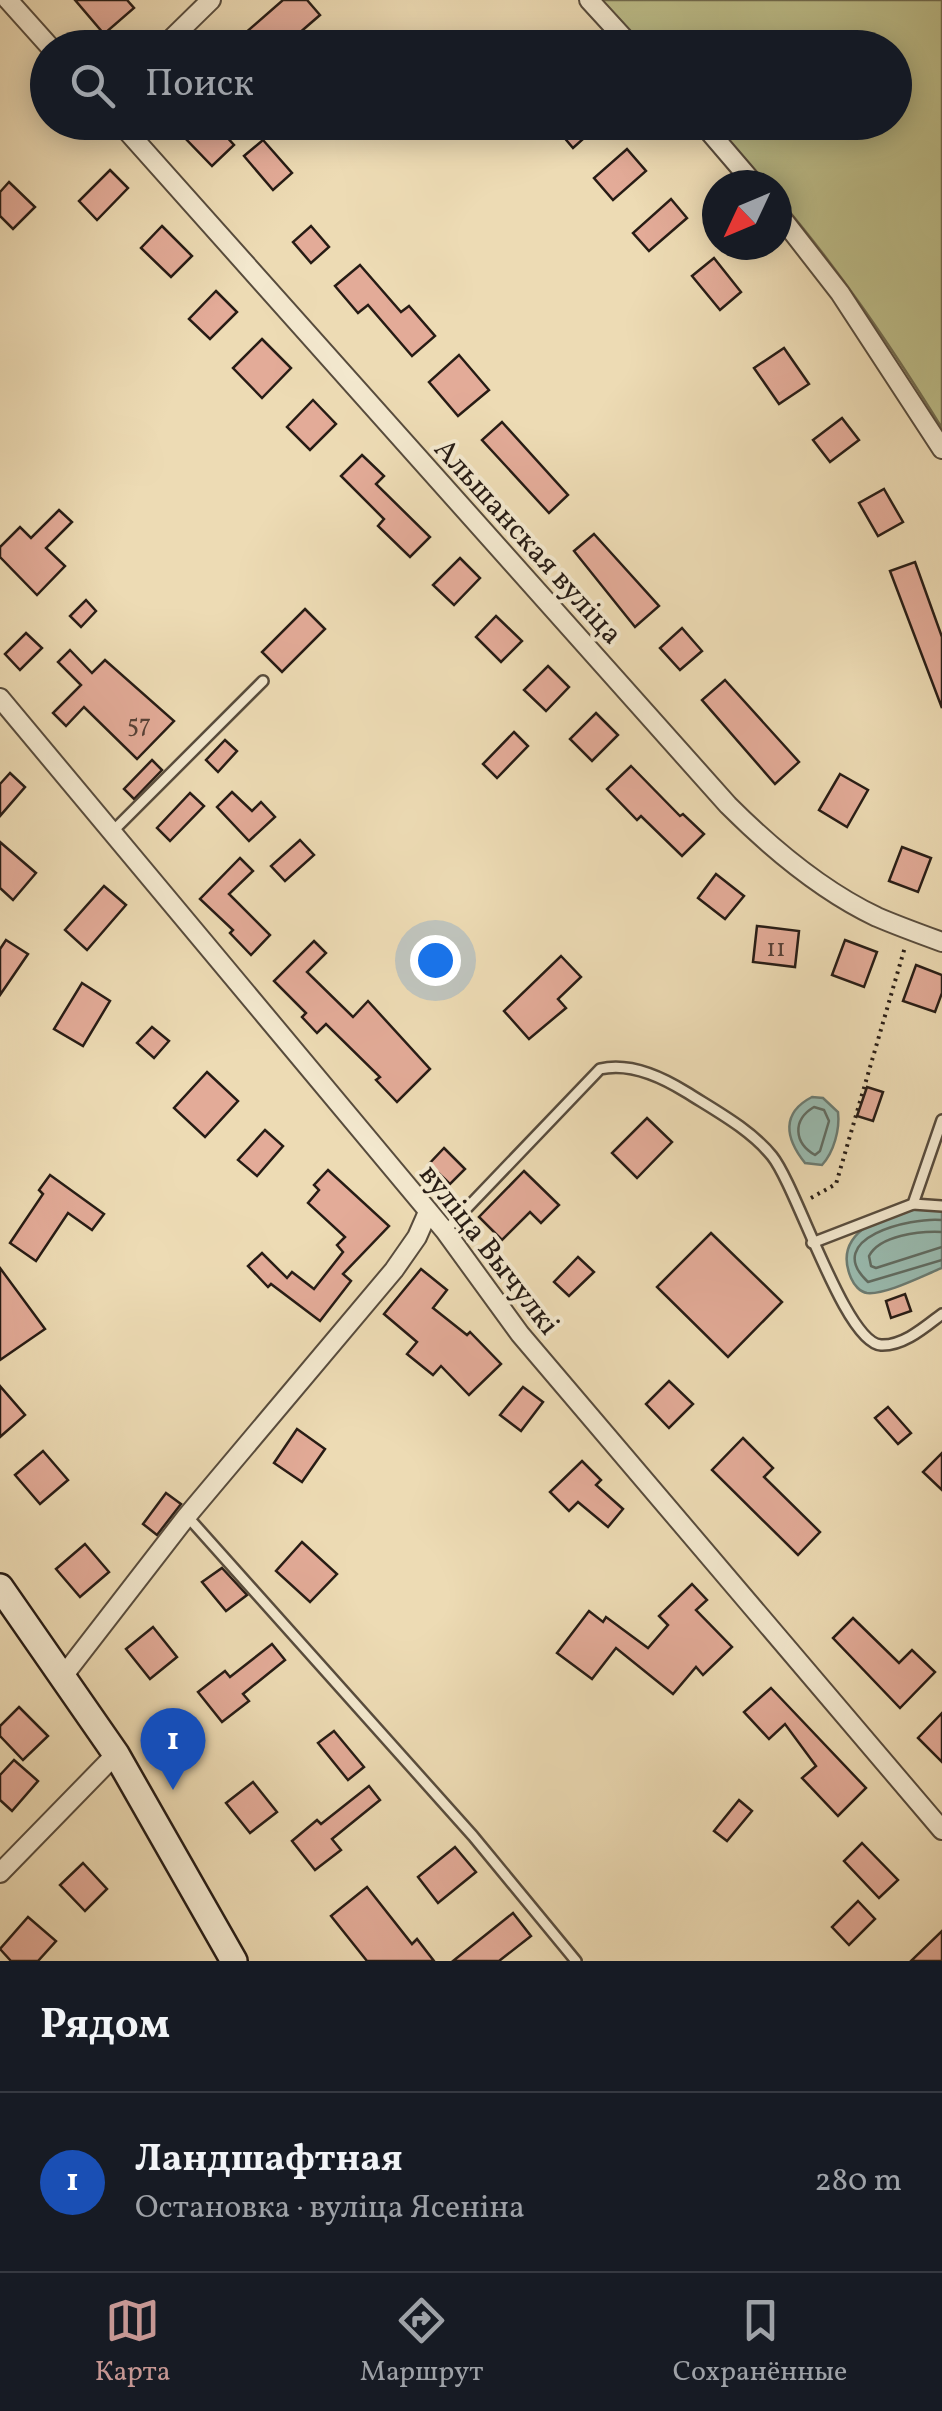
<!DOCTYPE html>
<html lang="ru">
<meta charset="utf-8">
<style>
:root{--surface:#171b24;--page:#20242c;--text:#f1f3f6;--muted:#9ea1a6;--line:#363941;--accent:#c59692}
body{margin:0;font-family:Vollkorn,serif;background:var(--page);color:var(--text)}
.compass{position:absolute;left:702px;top:170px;width:90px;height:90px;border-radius:50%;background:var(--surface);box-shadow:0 5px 25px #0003;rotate:226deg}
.you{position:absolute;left:435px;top:960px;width:35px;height:35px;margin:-25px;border:8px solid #fff;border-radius:50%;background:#1a73e8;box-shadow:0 0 0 15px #1a73e833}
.badge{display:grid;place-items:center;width:65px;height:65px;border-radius:50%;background:var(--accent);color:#fff;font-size:32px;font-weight:700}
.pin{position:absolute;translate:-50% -82px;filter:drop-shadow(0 2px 5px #0008)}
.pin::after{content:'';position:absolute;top:52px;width:35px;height:30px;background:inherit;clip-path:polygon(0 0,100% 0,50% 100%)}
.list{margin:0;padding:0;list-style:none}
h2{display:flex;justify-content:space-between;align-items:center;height:130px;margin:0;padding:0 40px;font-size:42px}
h2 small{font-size:32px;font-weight:400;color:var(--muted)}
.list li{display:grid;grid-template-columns:65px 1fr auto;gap:30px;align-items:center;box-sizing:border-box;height:180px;padding:0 40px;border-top:2px solid var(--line)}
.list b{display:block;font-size:38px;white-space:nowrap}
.list p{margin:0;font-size:32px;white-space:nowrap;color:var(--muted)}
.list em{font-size:32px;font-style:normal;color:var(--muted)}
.icon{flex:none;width:55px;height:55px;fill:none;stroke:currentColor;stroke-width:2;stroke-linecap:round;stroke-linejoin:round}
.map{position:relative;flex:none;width:942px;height:1961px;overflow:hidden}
.search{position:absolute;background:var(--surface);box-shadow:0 5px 25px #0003;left:30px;right:30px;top:30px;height:110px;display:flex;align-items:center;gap:25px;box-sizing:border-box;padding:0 35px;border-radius:55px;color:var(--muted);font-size:38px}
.sheet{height:310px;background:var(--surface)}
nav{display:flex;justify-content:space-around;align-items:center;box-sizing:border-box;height:140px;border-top:2px solid var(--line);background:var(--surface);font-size:28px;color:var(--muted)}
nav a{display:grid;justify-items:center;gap:5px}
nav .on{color:var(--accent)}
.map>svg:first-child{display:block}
.green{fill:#bdbe8a;stroke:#726d50;stroke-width:2.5}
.water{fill:#99bbb0;stroke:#6b7b72;stroke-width:2.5}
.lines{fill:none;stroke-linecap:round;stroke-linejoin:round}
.shore{stroke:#606c62;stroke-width:2.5}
.building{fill:#e3ab98;stroke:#271c15;stroke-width:2.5}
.lane-casing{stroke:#584c3d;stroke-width:14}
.street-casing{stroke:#584c3d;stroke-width:22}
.secondary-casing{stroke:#271c15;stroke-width:30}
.path{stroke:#271c15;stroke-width:4;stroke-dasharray:2.5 5;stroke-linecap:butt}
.lane{stroke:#f3e8ce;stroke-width:9}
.street{stroke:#f3e8ce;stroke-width:18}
.secondary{stroke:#f3e8ce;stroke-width:25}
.labels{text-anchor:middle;stroke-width:8;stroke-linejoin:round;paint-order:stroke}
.number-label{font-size:25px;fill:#564036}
.street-label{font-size:30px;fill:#271c15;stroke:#f3e8ce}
</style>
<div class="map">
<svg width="942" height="1961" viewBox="0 0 942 1961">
<rect width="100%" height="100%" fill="#eddbb4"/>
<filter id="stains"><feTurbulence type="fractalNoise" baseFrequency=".002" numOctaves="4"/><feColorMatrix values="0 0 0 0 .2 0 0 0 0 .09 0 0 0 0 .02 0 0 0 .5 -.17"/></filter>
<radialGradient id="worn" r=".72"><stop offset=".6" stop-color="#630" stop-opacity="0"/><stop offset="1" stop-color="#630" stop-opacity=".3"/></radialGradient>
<path class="green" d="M600,0H942V428C892,348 839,269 777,197V185H767L712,123L894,122V48L643,47Z"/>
<g class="water">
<path d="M812,1097L823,1098L838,1112C840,1129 834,1152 822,1165L805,1163C785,1138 781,1113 812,1097Z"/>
<path d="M928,1208L942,1211V1268C924,1275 886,1295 867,1293C860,1292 854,1285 851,1278C830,1229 891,1211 928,1208Z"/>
</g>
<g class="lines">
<g class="shore">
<path d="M814,1107L824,1110L829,1121L820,1151L815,1155C794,1143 792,1120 814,1107Z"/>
<path d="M942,1220C911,1217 821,1238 868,1282L942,1260"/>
<path d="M942,1232C920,1231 880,1235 869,1256L871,1266L876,1268L942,1247"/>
</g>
</g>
<g class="building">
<polygon points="75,0 127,0 134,8 104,34"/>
<polygon points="283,0 307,0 320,15 282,48 228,48"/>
<polygon points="199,122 213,122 234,145 212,166 184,137"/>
<polygon points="551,122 602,122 573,148"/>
<polygon points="263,140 292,173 273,190 244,156"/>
<polygon points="627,149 646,171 613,200 594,178"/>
<polygon points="110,170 128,188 97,220 79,201"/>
<polygon points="9,182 35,207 13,229 0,216 0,192"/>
<polygon points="671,199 687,218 649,251 633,233"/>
<polygon points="162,226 192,256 171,277 141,248"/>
<polygon points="311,226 329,247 311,263 293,242"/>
<polygon points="714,258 741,292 720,310 692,276"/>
<polygon points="360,265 401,312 409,306 435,336 412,356 368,305 358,313 335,286"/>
<polygon points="216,291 237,312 210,339 189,319"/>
<polygon points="262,339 291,368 262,398 233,368"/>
<polygon points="784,348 809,384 779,404 754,368"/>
<polygon points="459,355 489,390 458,416 429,382"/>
<polygon points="313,400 336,424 310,450 287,427"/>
<polygon points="842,418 859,440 830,462 813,440"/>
<polygon points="502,422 568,495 549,513 482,440"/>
<polygon points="362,455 384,476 376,484 430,537 410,557 378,526 384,519 341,476"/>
<polygon points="884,489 903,522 878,536 859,503"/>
<polygon points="59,510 72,522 46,548 65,566 37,595 0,557 0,547 20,527 31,538"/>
<polygon points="594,534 659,606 635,627 574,551"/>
<polygon points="460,558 480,578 454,605 433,585"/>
<polygon points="915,562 942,637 942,708 890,571"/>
<polygon points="86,600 96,611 81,627 70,616"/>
<polygon points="305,609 325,629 282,672 262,652"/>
<polygon points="496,616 522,641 501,662 476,637"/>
<polygon points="682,628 702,651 680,670 660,648"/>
<polygon points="26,633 42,648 20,670 5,654"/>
<polygon points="70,650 92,673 105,660 174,721 137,759 84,707 66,726 53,713 81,685 58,662"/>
<polygon points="548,666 569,687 546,711 524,690"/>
<polygon points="725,680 799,762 775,784 702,700"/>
<polygon points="596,713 618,735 592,761 570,739"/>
<polygon points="514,732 528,746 497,778 483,764"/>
<polygon points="225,740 237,751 218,772 206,760"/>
<polygon points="152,760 162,770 134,799 124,789"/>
<polygon points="631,766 680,816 683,814 704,834 682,856 641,816 637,820 607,789"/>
<polygon points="10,773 25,787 0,816 0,784"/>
<polygon points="840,774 868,790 847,827 819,810"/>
<polygon points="232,792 252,811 261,802 275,817 249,841 217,807"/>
<polygon points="190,793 204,806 170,841 157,828"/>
<polygon points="300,840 314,855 285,881 271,866"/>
<polygon points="0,842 36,873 13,900 0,888"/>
<polygon points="902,847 931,858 918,892 889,881"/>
<polygon points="240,858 253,871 229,894 270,935 251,955 230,933 233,930 200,899"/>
<polygon points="716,874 744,896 725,919 698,898"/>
<polygon points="104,886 126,905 87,950 65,930"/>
<polygon points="757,926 799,931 795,967 753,962"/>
<polygon points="6,940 28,954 0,995 0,949"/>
<polygon points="845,940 877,952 864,987 832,975"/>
<polygon points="314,941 326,953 307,972 353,1017 368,1001 430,1069 397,1102 376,1080 380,1077 326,1024 317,1033 302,1017 306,1013 274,981"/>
<polygon points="561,956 581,977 558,999 566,1008 529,1039 504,1011"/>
<polygon points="916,965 942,975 942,993 935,1012 903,1001"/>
<polygon points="82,983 110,1001 83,1046 54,1029"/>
<polygon points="152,1027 169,1041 154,1058 137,1043"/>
<polygon points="207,1072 238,1101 205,1137 174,1108"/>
<polygon points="867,1087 883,1092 873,1121 857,1116"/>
<polygon points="647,1118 672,1142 637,1178 612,1153"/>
<polygon points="265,1130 283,1146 257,1176 238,1160"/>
<polygon points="444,1148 465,1169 450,1184 429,1164"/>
<polygon points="328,1170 389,1226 343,1274 351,1281 320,1321 271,1284 268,1287 248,1266 262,1253 287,1278 292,1272 314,1289 343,1252 337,1245 345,1237 308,1203 319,1190 314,1185"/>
<polygon points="524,1171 559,1205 541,1223 530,1212 502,1240 479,1217"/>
<polygon points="50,1175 104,1214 92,1230 68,1213 36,1261 10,1243 43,1194 39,1190"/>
<polygon points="711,1233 782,1302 728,1357 657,1287"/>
<polygon points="578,1257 594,1272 569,1296 554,1282"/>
<polygon points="0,1268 45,1329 0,1360"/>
<polygon points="421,1269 447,1290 433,1308 467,1335 470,1332 501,1364 469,1395 441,1366 433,1375 407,1354 417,1342 384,1314"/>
<polygon points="905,1294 911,1311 891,1318 886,1301"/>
<polygon points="669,1381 693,1404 669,1428 646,1404"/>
<polygon points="0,1386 25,1415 0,1437"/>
<polygon points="523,1387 543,1402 521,1431 500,1415"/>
<polygon points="888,1407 911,1433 898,1444 875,1418"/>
<polygon points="297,1429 325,1449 302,1482 274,1463"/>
<polygon points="743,1438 773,1468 764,1477 820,1532 798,1555 712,1470"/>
<polygon points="43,1451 68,1480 40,1504 15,1475"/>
<polygon points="942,1453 942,1490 923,1472"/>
<polygon points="582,1461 601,1480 596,1485 623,1509 608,1527 578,1502 569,1511 550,1492"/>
<polygon points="166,1493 181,1504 157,1535 143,1524"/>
<polygon points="302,1542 337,1574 310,1602 276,1571"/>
<polygon points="85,1544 109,1572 80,1597 56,1569"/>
<polygon points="222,1568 247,1595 226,1611 202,1582"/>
<polygon points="692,1584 707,1600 696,1610 732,1647 703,1675 696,1667 673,1694 616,1648 592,1679 557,1653 589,1611 603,1622 606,1617 648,1648 668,1625 659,1616"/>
<polygon points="853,1618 899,1663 912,1650 935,1672 900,1708 833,1638"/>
<polygon points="153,1627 177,1657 150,1679 126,1649"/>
<polygon points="272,1644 285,1660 243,1694 249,1701 222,1722 198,1692 225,1671 230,1677"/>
<polygon points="771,1688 866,1788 838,1816 802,1778 816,1766 785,1724 769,1739 744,1712"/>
<polygon points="19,1707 48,1736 23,1760 0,1736 0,1726"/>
<polygon points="942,1713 942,1762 918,1738"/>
<polygon points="334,1731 364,1767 348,1780 318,1743"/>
<polygon points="14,1760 38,1781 12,1811 0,1800 0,1775"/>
<polygon points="253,1782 277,1812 250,1833 226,1803"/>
<polygon points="369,1786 380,1800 332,1839 341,1850 315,1870 292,1841 317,1820 321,1824"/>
<polygon points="739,1800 752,1811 727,1841 714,1831"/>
<polygon points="862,1843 898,1880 879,1898 844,1861"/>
<polygon points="455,1847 476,1872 438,1903 418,1877"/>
<polygon points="83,1863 107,1889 85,1911 60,1885"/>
<polygon points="367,1887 412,1944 417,1939 434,1961 367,1961 331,1916"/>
<polygon points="858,1901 875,1919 849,1945 832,1927"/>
<polygon points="513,1913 531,1936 499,1961 453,1961"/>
<polygon points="28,1917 56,1941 38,1961 11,1961 0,1949"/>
<polygon points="942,1931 942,1961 911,1961"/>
</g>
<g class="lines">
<defs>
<g id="lane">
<polyline points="113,831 263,681"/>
<polyline points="913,1204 942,1206"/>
<path d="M445,1231L600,1069C629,1062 662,1077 686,1092C716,1111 750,1129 772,1156C797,1187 845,1343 881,1345C904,1346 926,1326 942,1314"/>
<polyline points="812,1243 913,1204 942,1120"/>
<polyline points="187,1516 473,1836 576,1961"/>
</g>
<g id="street">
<polyline points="8,0 51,48"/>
<polyline points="589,0 633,48"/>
<polyline points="162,48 211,0"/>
<path d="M119,122L728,805C771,848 820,890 877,917C898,926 920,934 942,942"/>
<polyline points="701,122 755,185"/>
<polyline points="777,212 840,293 942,449"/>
<polyline points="0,698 445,1231 520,1334 942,1830"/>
<polyline points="64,1675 187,1516 394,1270 417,1237 428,1212"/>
<polyline points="0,1873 116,1754"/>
</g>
<polyline id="secondary" points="0,1587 116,1754 234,1961"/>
</defs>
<use href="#lane" class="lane-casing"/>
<use href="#street" class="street-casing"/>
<use href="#secondary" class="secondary-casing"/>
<polyline class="path" points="811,1198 836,1184 905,947"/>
<use href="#lane" class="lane"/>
<use href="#street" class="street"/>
<use href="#secondary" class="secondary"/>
</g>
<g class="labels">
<g class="number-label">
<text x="139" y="732">57</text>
<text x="776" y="956">11</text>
</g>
<g class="street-label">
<text transform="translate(529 541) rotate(48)" y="10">Альшанская вуліца</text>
<text transform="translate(490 1249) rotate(52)" y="10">вуліца Вычулкі</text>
</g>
</g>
<rect width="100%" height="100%" filter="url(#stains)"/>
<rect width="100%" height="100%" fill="url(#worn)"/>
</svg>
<svg class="compass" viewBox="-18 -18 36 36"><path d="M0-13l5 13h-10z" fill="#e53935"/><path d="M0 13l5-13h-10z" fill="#9ea1a6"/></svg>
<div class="you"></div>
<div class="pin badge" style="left:173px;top:1790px;background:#1a4fb4">1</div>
<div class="search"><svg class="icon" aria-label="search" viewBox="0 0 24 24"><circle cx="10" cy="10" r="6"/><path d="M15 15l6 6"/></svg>Поиск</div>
</div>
<section class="sheet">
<h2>Рядом<small></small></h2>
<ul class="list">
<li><span class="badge" style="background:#1a4fb4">1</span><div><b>Ландшафтная</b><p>Остановка · вуліца Ясеніна</p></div><em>280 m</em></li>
</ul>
</section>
<nav>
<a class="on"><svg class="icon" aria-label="map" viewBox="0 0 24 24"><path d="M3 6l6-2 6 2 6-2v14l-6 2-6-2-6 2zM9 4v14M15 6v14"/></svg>Карта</a>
<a><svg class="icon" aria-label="directions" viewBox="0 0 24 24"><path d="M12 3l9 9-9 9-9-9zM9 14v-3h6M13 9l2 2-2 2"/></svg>Маршрут</a>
<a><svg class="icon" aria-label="saved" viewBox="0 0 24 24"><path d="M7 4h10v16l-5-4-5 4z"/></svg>Сохранённые</a>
</nav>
